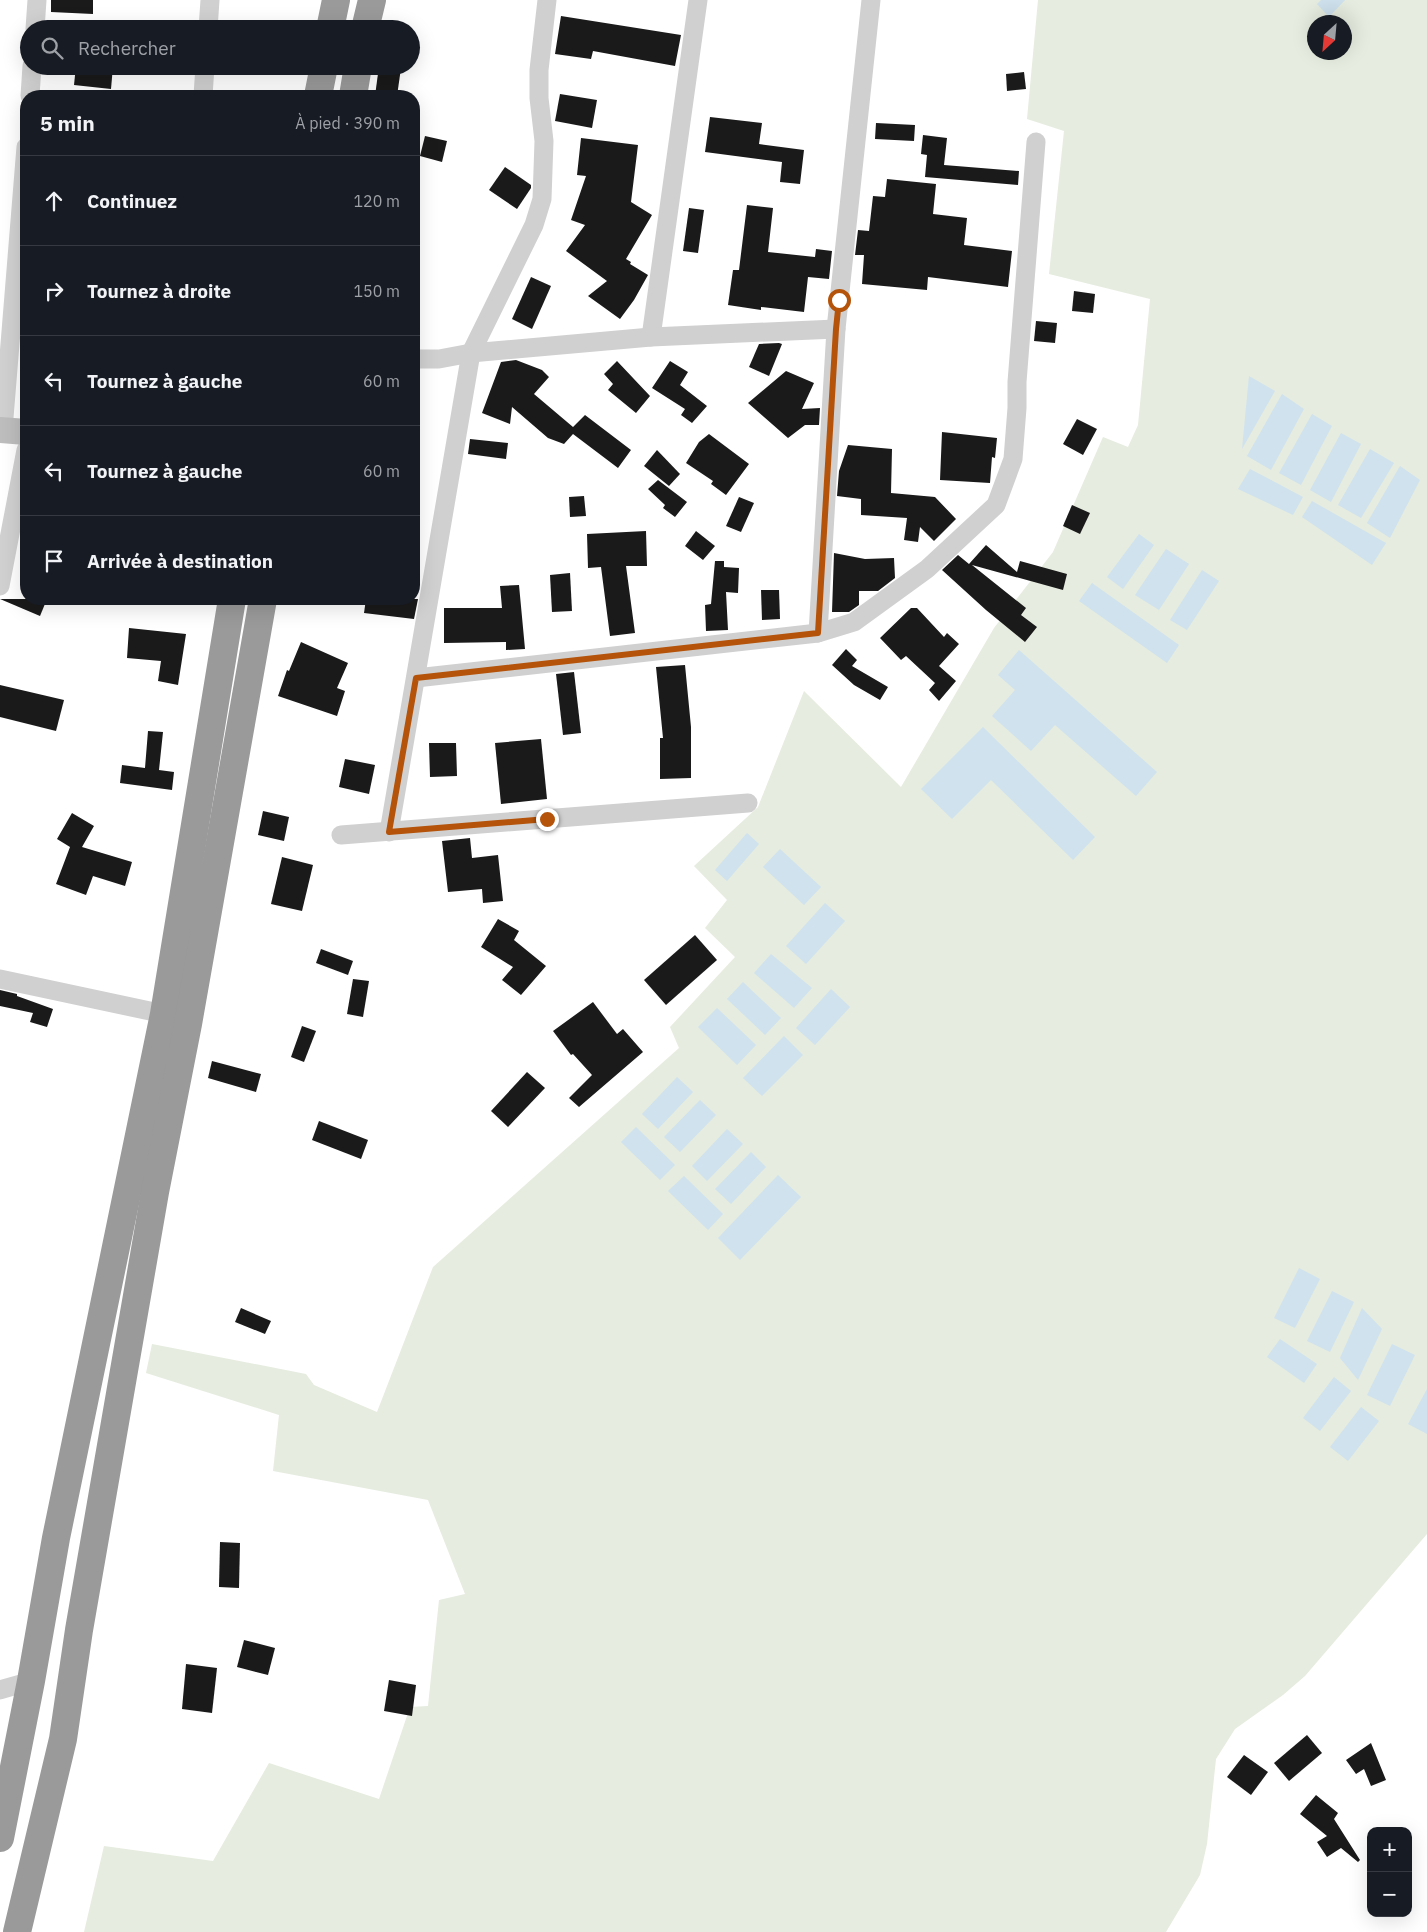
<!DOCTYPE html>
<html lang="fr">
<meta charset="utf-8">
<style>
:root{--surface:#171b24;--page:#20242c;--text:#f1f3f6;--muted:#9ea1a6;--line:#363941}
body{margin:0;font-family:"IBM Plex Sans",sans-serif;background:var(--page);color:var(--text)}
.controls{position:absolute;right:15px;bottom:15px;display:grid;overflow:hidden;border-radius:10px;box-shadow:0 5px 20px #0002}
.controls button{width:45px;height:45px;display:grid;place-items:center;padding:0;border:0;border-bottom:1px solid var(--line);background:var(--surface);color:var(--text);font:25px sans-serif}
.compass{position:absolute;left:1307px;top:15px;width:45px;height:45px;border-radius:50%;background:var(--surface);box-shadow:0 5px 20px #0002;rotate:206deg}
.stop{position:absolute;width:15px;height:15px;margin:-11px;border:4px solid #b45309;border-radius:50%;background:#fff}
.stop.end{background:#b45309;border-color:#fff;box-shadow:0 1px 5px #0008}
.list{margin:0;padding:0;list-style:none}
h2{display:flex;justify-content:space-between;align-items:center;height:65px;margin:0;padding:0 20px;font-size:21px}
h2 small{font-size:16px;font-weight:400;color:var(--muted)}
.list li{display:grid;grid-template-columns:32px 1fr auto;gap:15px;align-items:center;box-sizing:border-box;height:90px;padding:0 20px;border-top:1px solid var(--line)}
.list b{display:block;font-size:19px;white-space:nowrap}
.list em{font-size:16px;font-style:normal;color:var(--muted)}
.icon{flex:none;width:28px;height:28px;fill:none;stroke:currentColor;stroke-width:2;stroke-linecap:round;stroke-linejoin:round}
.map{position:relative;flex:none;width:1427px;height:1932px;overflow:hidden}
.search{position:absolute;background:var(--surface);box-shadow:0 5px 20px #0002;left:20px;top:20px;width:400px;height:55px;display:flex;align-items:center;gap:12px;box-sizing:border-box;padding:0 18px;border-radius:28px;color:var(--muted);font-size:19px}
.panel{position:absolute;background:var(--surface);box-shadow:0 5px 20px #0002;left:20px;top:90px;width:400px;height:515px;border-radius:20px}
.map>svg:first-child{display:block}
.green{fill:#e6ecdf;fill-rule:evenodd}
.water{fill:#cfe2ee}
.building{fill:#1a1a1a}
.lines{fill:none;stroke-linecap:round;stroke-linejoin:round}
.street{stroke:#d0d0d0;stroke-width:19}
.secondary{stroke:#bdbdbd;stroke-width:26}
.highway{stroke:#9a9a9a;stroke-width:28}
.route{stroke:#b45309;stroke-width:6}
</style>
<div class="map">
<svg width="1427" height="1932" viewBox="0 0 1427 1932">
<rect width="100%" height="100%" fill="#fff"/>
<path class="green" d="M1038,0H1427V1534L1305,1676L1283,1695L1235,1729L1216,1759L1207,1844L1200,1875L1166,1932H84L104,1846L213,1861L269,1763L379,1799L410,1707L428,1706L439,1600L465,1594L428,1500L273,1471L279,1415L146,1373L152,1344L306,1374L314,1385L377,1412L433,1267L679,1048L670,1027L735,957L705,928L727,900L694,866L758,807L804,691L901,787L994,628L1053,552L1103,437L1128,447L1138,425L1150,299L1049,274L1064,131L1027,119ZM1314,22H1344V52H1314Z"/>
<g class="water">
<polygon points="1321,0 1345,0 1329,17 1317,4"/>
<polygon points="1249,376 1275,391 1242,449"/>
<polygon points="1282,394 1304,409 1271,470 1247,456"/>
<polygon points="1312,414 1332,426 1301,485 1279,473"/>
<polygon points="1341,433 1361,444 1331,502 1310,490"/>
<polygon points="1370,449 1394,463 1361,518 1338,505"/>
<polygon points="1400,466 1420,480 1390,538 1367,523"/>
<polygon points="1250,469 1303,497 1293,515 1238,489"/>
<polygon points="1312,501 1386,543 1372,565 1302,517"/>
<polygon points="1139,534 1154,545 1123,589 1107,577"/>
<polygon points="1166,549 1189,564 1159,610 1135,595"/>
<polygon points="1202,570 1219,581 1187,630 1170,620"/>
<polygon points="1092,583 1179,645 1167,663 1079,601"/>
<polygon points="1019,650 1157,772 1136,796 1055,725 1031,751 992,716 1015,690 998,675"/>
<polygon points="983,727 1095,837 1073,860 991,780 952,819 921,789"/>
<polygon points="747,833 759,844 727,881 715,870"/>
<polygon points="780,849 821,887 804,905 763,867"/>
<polygon points="825,903 845,921 806,964 786,946"/>
<polygon points="771,954 812,988 794,1008 754,973"/>
<polygon points="743,982 781,1018 765,1035 727,999"/>
<polygon points="831,989 850,1007 815,1045 796,1028"/>
<polygon points="717,1008 756,1045 737,1065 698,1027"/>
<polygon points="784,1036 803,1055 762,1096 743,1078"/>
<polygon points="677,1077 693,1092 658,1129 642,1114"/>
<polygon points="700,1100 716,1115 680,1152 664,1137"/>
<polygon points="636,1127 675,1165 660,1180 621,1142"/>
<polygon points="727,1129 743,1144 707,1181 692,1166"/>
<polygon points="751,1152 766,1167 731,1204 715,1189"/>
<polygon points="778,1175 801,1197 740,1260 718,1238"/>
<polygon points="684,1176 723,1214 708,1230 668,1191"/>
<polygon points="1299,1268 1320,1279 1295,1328 1274,1318"/>
<polygon points="1332,1291 1354,1302 1330,1352 1307,1341"/>
<polygon points="1362,1308 1382,1329 1358,1380 1340,1358"/>
<polygon points="1280,1339 1317,1364 1304,1383 1267,1357"/>
<polygon points="1392,1344 1415,1355 1390,1406 1367,1395"/>
<polygon points="1334,1377 1351,1391 1320,1431 1303,1418"/>
<polygon points="1427,1389 1427,1434 1408,1424"/>
<polygon points="1361,1407 1379,1421 1348,1461 1330,1447"/>
</g>
<g class="building">
<polygon points="51,0 93,0 93,14 51,12"/>
<polygon points="561,16 681,35 675,66 593,51 591,59 555,54"/>
<polygon points="76,66 113,66 111,89 74,85"/>
<polygon points="379,66 401,68 397,96 375,96"/>
<polygon points="1024,72 1026,89 1007,91 1006,74"/>
<polygon points="560,94 597,100 592,128 555,121"/>
<polygon points="710,117 762,123 759,144 804,150 800,184 780,182 782,162 705,152"/>
<polygon points="876,123 915,125 914,141 875,139"/>
<polygon points="923,135 947,138 944,165 1019,171 1018,185 925,177 927,155 921,154"/>
<polygon points="425,136 447,141 442,162 420,156"/>
<polygon points="581,138 638,145 631,202 652,215 626,259 631,262 630,264 648,275 634,300 620,319 588,296 607,281 566,251 585,225 571,220 586,176 577,175"/>
<polygon points="505,167 531,185 531,188 517,209 489,190"/>
<polygon points="887,179 936,184 933,214 967,218 964,245 1012,251 1008,287 928,277 927,290 862,284 864,255 855,255 858,230 869,231 873,196 885,197"/>
<polygon points="747,205 773,208 768,252 815,257 816,249 832,251 829,279 808,277 804,312 761,307 761,310 728,305 733,270 739,270"/>
<polygon points="689,208 704,210 698,253 683,251"/>
<polygon points="531,277 551,286 532,329 512,319"/>
<polygon points="1074,291 1095,294 1093,313 1072,311"/>
<polygon points="1036,321 1057,323 1055,343 1034,341"/>
<polygon points="779,343 782,344 769,376 749,367 759,344"/>
<polygon points="516,360 542,370 549,377 534,394 573,427 585,415 631,450 618,468 573,434 564,444 548,438 512,407 510,424 482,413 501,362"/>
<polygon points="617,361 650,396 636,413 608,390 613,384 604,374"/>
<polygon points="670,361 688,372 680,385 707,406 692,423 681,415 685,409 652,388"/>
<polygon points="786,371 814,383 802,409 820,408 819,425 805,425 788,438 748,403"/>
<polygon points="1077,419 1097,429 1083,455 1063,444"/>
<polygon points="942,432 997,438 995,458 992,457 990,483 940,480"/>
<polygon points="709,434 749,464 726,495 711,484 713,481 686,463 699,442"/>
<polygon points="470,439 508,443 506,459 468,454"/>
<polygon points="848,445 892,449 891,493 935,497 956,519 934,541 920,527 918,542 904,540 907,518 861,515 861,499 837,496 839,471"/>
<polygon points="657,450 680,474 669,486 644,466"/>
<polygon points="658,480 687,502 675,517 663,508 665,505 648,489"/>
<polygon points="584,496 586,516 570,517 569,497"/>
<polygon points="739,497 754,503 741,532 726,526"/>
<polygon points="1072,505 1090,513 1080,534 1063,526"/>
<polygon points="646,531 647,566 626,566 635,633 610,636 601,567 588,568 587,534"/>
<polygon points="696,531 715,546 703,560 685,546"/>
<polygon points="986,545 1017,572 1020,561 1067,574 1063,590 972,565 1026,608 1021,615 1037,627 1025,642 986,610 942,570 958,555 969,564"/>
<polygon points="834,553 865,559 894,558 895,578 878,591 859,591 859,605 849,612 832,612"/>
<polygon points="715,561 724,561 724,567 739,568 738,593 726,592 728,630 706,631 705,605 711,604"/>
<polygon points="570,573 572,611 552,612 550,575"/>
<polygon points="519,585 525,649 506,650 506,642 444,643 444,608 502,608 500,586"/>
<polygon points="761,590 779,590 780,619 762,620"/>
<polygon points="0,599 47,599 40,616"/>
<polygon points="366,599 418,599 414,619 364,613"/>
<polygon points="911,608 917,608 944,637 947,633 959,644 939,666 956,681 939,701 929,690 935,683 906,656 901,660 880,638"/>
<polygon points="129,628 186,634 178,685 158,681 161,661 127,658"/>
<polygon points="301,642 348,663 337,688 345,691 337,716 278,696 287,670 289,671"/>
<polygon points="846,649 857,660 852,666 888,687 880,700 854,685 832,665"/>
<polygon points="685,665 691,727 691,778 660,779 660,738 663,738 656,667"/>
<polygon points="574,672 581,733 563,735 556,674"/>
<polygon points="0,685 64,700 56,731 0,717"/>
<polygon points="148,731 163,732 159,770 174,772 172,790 120,783 122,765 145,768"/>
<polygon points="541,739 547,799 501,804 495,743"/>
<polygon points="429,743 456,743 457,776 430,777"/>
<polygon points="345,759 375,765 369,794 339,787"/>
<polygon points="263,811 289,817 284,841 258,835"/>
<polygon points="72,813 94,826 82,847 132,862 125,886 93,876 86,895 56,884 70,847 57,839"/>
<polygon points="470,838 472,858 498,855 503,901 483,903 482,889 448,892 442,841"/>
<polygon points="282,857 313,865 302,911 271,904"/>
<polygon points="498,919 519,931 514,940 546,966 521,995 502,980 513,967 481,947"/>
<polygon points="695,935 717,960 666,1005 644,980"/>
<polygon points="321,949 353,961 348,975 316,963"/>
<polygon points="353,979 369,981 363,1017 347,1014"/>
<polygon points="0,990 17,994 17,996 53,1009 47,1027 30,1022 33,1013 0,1006"/>
<polygon points="593,1002 617,1034 623,1029 643,1052 579,1107 569,1098 592,1075 573,1054 571,1055 553,1031"/>
<polygon points="302,1026 316,1031 304,1062 291,1057"/>
<polygon points="212,1061 261,1074 256,1092 208,1078"/>
<polygon points="527,1072 545,1088 508,1127 491,1111"/>
<polygon points="319,1121 368,1140 361,1159 312,1140"/>
<polygon points="241,1308 271,1321 265,1334 235,1322"/>
<polygon points="220,1542 240,1543 239,1588 219,1587"/>
<polygon points="244,1640 275,1648 268,1675 237,1667"/>
<polygon points="186,1664 217,1668 212,1713 182,1709"/>
<polygon points="389,1680 416,1685 412,1716 384,1711"/>
<polygon points="1307,1735 1322,1753 1289,1781 1274,1763"/>
<polygon points="1371,1743 1386,1780 1371,1786 1364,1769 1356,1774 1346,1760"/>
<polygon points="1244,1755 1268,1772 1251,1795 1227,1777"/>
<polygon points="1316,1795 1338,1813 1334,1819 1360,1860 1358,1862 1341,1848 1327,1857 1317,1842 1327,1836 1300,1814"/>
</g>
<g class="lines">
<g class="street">
<polyline points="35,29 37,0"/>
<polyline points="208,29 210,0"/>
<polyline points="30,96 32,66"/>
<polyline points="203,96 205,66"/>
<polyline points="651,337 698,0"/>
<polyline points="414,359 439,359 471,353 651,337 836,329"/>
<polyline points="3,430 26,147"/>
<polyline points="0,586 26,450"/>
<polyline points="818,633 836,329 871,0"/>
<polyline points="416,678 818,633 854,622 927,569 996,505 1013,459 1017,408 1017,382 1036,142"/>
<polyline points="389,832 471,353 534,225 542,199 544,141 539,98 539,70 547,0"/>
<polyline points="341,835 748,803"/>
<polyline points="0,979 164,1014"/>
<polyline points="0,1690 31,1681"/>
</g>
<polyline class="secondary" points="0,430 26,432"/>
<g class="highway">
<polyline points="330,29 336,0"/>
<polyline points="365,29 372,0"/>
<polyline points="318,96 324,66"/>
<polyline points="353,96 358,66"/>
<polyline points="0,1838 31,1681 56,1538 164,1014 232,599"/>
<polyline points="17,1932 63,1739 79,1630 155,1192 188,1024 263,599"/>
</g>
</g>
<g class="lines">
<polyline class="route" points="547,819 389,832 416,678 818,633 836,329 839,300"/>
</g>
</svg>
<div class="controls">
<button>+</button>
<button>−</button>
</div>
<svg class="compass" viewBox="-18 -18 36 36"><path d="M0-13l5 13h-10z" fill="#e53935"/><path d="M0 13l5-13h-10z" fill="#9ea1a6"/></svg>
<div class="stop" style="left:839px;top:300px"></div>
<div class="stop end" style="left:547px;top:819px"></div>
<div class="search"><svg class="icon" aria-label="search" viewBox="0 0 24 24"><circle cx="10" cy="10" r="6"/><path d="M15 15l6 6"/></svg>Rechercher</div>
<section class="panel">
<h2>5 min<small>À pied · 390 m</small></h2>
<ul class="list">
<li><svg class="icon" aria-label="ahead" viewBox="0 0 24 24"><path d="M12 20V5M6 11l6-6 6 6"/></svg><div><b>Continuez</b></div><em>120 m</em></li>
<li><svg class="icon" aria-label="right" viewBox="0 0 24 24"><path d="M7 20v-9h11M14 6l5 5-5 5"/></svg><div><b>Tournez à droite</b></div><em>150 m</em></li>
<li><svg class="icon" aria-label="left" viewBox="0 0 24 24"><path d="M17 20v-9H6M10 6l-5 5 5 5"/></svg><div><b>Tournez à gauche</b></div><em>60 m</em></li>
<li><svg class="icon" aria-label="left" viewBox="0 0 24 24"><path d="M17 20v-9H6M10 6l-5 5 5 5"/></svg><div><b>Tournez à gauche</b></div><em>60 m</em></li>
<li><svg class="icon" aria-label="arrive" viewBox="0 0 24 24"><path d="M6 21V4h12l-3 4 3 4H6"/></svg><div><b>Arrivée à destination</b></div></li>
</ul>
</section>
</div>
